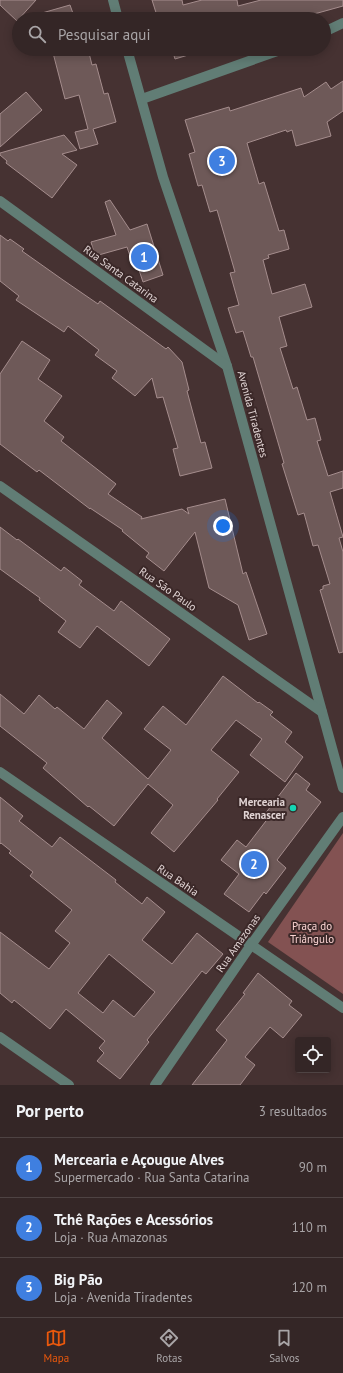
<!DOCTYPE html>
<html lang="pt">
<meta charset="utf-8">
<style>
:root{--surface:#342626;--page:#3c2e2e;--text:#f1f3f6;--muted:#a9a5a7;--line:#4e4343;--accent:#ea580c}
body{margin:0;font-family:"PT Sans",sans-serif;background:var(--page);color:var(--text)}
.controls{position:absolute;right:12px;bottom:12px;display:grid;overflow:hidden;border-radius:4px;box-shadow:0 2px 10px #0003}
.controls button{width:36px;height:36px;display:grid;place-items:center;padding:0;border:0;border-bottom:1px solid var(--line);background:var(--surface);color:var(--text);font:20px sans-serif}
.you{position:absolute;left:223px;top:526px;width:14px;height:14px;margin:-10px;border:3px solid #fff;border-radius:50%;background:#1a73e8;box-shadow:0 0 0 6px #1a73e833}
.badge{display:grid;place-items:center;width:26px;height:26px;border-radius:50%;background:var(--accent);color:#fff;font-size:13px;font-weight:700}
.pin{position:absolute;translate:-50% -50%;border:2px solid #fff;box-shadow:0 1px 4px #0006}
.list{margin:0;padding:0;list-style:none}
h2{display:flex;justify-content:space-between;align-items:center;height:52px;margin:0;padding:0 16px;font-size:17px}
h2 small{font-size:13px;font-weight:400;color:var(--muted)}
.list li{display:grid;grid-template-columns:26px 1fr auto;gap:12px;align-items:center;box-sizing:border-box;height:60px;padding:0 16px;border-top:1px solid var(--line)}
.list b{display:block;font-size:15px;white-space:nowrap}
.list p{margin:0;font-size:13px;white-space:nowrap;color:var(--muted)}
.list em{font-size:13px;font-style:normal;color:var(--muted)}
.icon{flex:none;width:22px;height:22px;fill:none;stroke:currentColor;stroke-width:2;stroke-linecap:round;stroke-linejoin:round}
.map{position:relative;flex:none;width:343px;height:1085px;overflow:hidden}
.search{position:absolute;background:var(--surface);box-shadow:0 2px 10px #0003;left:12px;right:12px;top:12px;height:44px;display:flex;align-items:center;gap:10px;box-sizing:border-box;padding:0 14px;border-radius:22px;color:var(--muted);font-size:15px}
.sheet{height:232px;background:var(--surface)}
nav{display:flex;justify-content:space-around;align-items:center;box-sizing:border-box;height:56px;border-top:1px solid var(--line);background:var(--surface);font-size:11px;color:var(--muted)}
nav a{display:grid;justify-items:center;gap:2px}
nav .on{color:var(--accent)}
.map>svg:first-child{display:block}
.green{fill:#835252}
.building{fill:#6e5958;stroke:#a58d8d;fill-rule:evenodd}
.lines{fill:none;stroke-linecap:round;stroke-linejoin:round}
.minor{stroke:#617d75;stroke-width:10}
.poi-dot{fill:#15d5b3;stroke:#3b2828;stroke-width:1.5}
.labels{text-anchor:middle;stroke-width:4;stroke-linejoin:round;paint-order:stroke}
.street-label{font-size:11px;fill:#e1d4d4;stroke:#3b2828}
.poi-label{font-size:11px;font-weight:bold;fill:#e1d4d4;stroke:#3b2828;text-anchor:end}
.park-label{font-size:11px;fill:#fbd4d3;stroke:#3b2828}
</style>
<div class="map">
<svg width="343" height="1085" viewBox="0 0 343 1085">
<rect width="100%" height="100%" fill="#463232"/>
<polygon class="green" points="343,833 343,994 268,942"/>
<g class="building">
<polygon points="0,0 36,0 17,21 0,5"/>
<polygon points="152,0 182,0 183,5 202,0 237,0 238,6 261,0 343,0 343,6 296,19 158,19"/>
<polygon points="70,5 75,19 44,19 42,13"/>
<polygon points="52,49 88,49 92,65 96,64 104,94 108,93 116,122 93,129 98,144 80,149 75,132 88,129 79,95 65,99"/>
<polygon points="172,49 208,49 175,59"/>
<polygon points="343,81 343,111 327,122 331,136 296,146 292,130 287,132 286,130 247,143 259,184 264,182 279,231 284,230 289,249 268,255 269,258 263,260 272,294 305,284 312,307 279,317 287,346 280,348 293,389 297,387 307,420 315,418 321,440 317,441 328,476 343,471 343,488 330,492 343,537 339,538 343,552 343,652 339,653 320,590 323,589 323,586 330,584 318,545 313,546 304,513 298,515 282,464 284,463 253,357 251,357 243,331 236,333 228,308 239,305 230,273 235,272 217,210 210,212 202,185 198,186 189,154 195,152 185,120 229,107 230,111 301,88 304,97 326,82 331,89"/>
<polygon points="26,92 42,110 0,147 0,114"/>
<polygon points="64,135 77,150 62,154 77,165 52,198 6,163 7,161 0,155 0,153"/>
<polygon points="110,200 130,230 147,224 163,275 143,282 137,264 133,265 127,247 95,256 91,242 116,235 105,202"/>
<polygon points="0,235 8,241 10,239 24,249 22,251 63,280 98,304 100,301 166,349 168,347 182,362 189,390 187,391 201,443 205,442 212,468 180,476 173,449 178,448 163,397 157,398 152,378 135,396 112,378 117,371 95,355 99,350 68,326 64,332 16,300 19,296 0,281"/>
<polygon points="22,341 50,360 38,379 62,396 44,421 64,437 61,441 116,484 108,494 142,517 141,519 182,509 189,514 187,508 225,499 243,574 246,572 267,634 249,640 238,605 209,588 195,532 164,571 146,557 149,553 122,531 123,530 90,508 90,509 39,470 37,472 0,444 0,374"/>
<polygon points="0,527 17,540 18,539 61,571 64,567 82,581 79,585 114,611 121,601 170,639 149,666 97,626 80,648 58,632 66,621 39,600 40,598 0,569"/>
<polygon points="223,676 258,703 259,702 273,712 270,715 292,732 285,742 303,757 285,782 250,755 262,739 236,720 211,750 239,772 217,799 218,800 174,852 151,833 173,805 148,784 114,826 89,806 88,807 43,768 47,763 0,726 0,694 24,714 39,695 55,709 57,707 84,729 107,700 122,713 102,738 148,779 171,750 144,729 163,706 186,725"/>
<polygon points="296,773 310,784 306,790 321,802 277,860 286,868 266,894 264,892 249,912 224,894 239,874 221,860 237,840 246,847 269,817 265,814"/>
<path d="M0,797L23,816L19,821L52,847L60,837L116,880L115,882L142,904L147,897L165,912L142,940L172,964L197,933L223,954L206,974L202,971L147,1040L149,1042L120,1079L97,1061L104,1053L99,1048L105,1041L66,1009L50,1029L14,1000L12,1003L0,993V932L49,969L70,943L55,931L72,910L30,876L33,872L9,853L11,851L1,843L0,844ZM109,954L155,992L134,1017L113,1000L103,1013L78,993Z"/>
<polygon points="258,973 292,1001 289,1005 302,1015 283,1038 270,1027 245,1057 255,1065 240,1085 192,1085 227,1040 216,1030 245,994 243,993"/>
</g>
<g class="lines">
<g class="minor">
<polyline points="113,0 118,19"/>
<polyline points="324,32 343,23"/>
<polyline points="127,49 163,177 227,366 343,788"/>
<polyline points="142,99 283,49"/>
<polyline points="0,201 227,366"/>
<polyline points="0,486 322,712"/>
<polyline points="0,772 343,1008"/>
<polyline points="0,1037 69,1085"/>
<polyline points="155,1085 251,945 343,817"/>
</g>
</g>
<circle class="poi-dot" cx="293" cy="808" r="4"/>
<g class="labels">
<g class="street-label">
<text transform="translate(121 274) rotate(36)" y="4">Rua Santa Catarina</text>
<text transform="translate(253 414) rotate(75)" y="4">Avenida Tiradentes</text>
<text transform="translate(168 589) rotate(35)" y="4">Rua São Paulo</text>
<text transform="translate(178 880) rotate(34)" y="4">Rua Bahia</text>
<text transform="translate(238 943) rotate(-55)" y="4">Rua Amazonas</text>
</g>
<g class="poi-label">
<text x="285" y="806">Mercearia<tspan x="285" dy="13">Renascer</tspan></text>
</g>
<g class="park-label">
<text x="312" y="930">Praça do<tspan x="312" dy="13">Triângulo</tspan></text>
</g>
</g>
</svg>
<div class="controls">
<button><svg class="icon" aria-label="locate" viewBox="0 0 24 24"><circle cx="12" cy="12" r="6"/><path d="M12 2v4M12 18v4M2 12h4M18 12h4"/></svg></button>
</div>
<div class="you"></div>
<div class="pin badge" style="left:144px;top:257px;background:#3f7fe0">1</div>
<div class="pin badge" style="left:254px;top:864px;background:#3f7fe0">2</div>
<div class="pin badge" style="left:222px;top:161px;background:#3f7fe0">3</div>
<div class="search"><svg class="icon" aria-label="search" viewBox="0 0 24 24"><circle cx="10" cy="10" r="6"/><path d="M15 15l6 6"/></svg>Pesquisar aqui</div>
</div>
<section class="sheet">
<h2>Por perto<small>3 resultados</small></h2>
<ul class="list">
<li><span class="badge" style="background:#3f7fe0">1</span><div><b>Mercearia e Açougue Alves</b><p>Supermercado · Rua Santa Catarina</p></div><em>90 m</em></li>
<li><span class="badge" style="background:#3f7fe0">2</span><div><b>Tchê Rações e Acessórios</b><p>Loja · Rua Amazonas</p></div><em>110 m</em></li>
<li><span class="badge" style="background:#3f7fe0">3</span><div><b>Big Pão</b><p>Loja · Avenida Tiradentes</p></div><em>120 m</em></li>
</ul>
</section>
<nav>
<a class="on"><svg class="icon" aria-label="map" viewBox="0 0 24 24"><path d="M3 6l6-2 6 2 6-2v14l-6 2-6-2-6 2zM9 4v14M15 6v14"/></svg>Mapa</a>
<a><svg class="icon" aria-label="directions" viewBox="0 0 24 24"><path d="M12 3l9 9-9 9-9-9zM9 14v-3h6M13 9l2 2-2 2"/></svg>Rotas</a>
<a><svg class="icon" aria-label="saved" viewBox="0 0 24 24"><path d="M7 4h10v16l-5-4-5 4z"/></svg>Salvos</a>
</nav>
